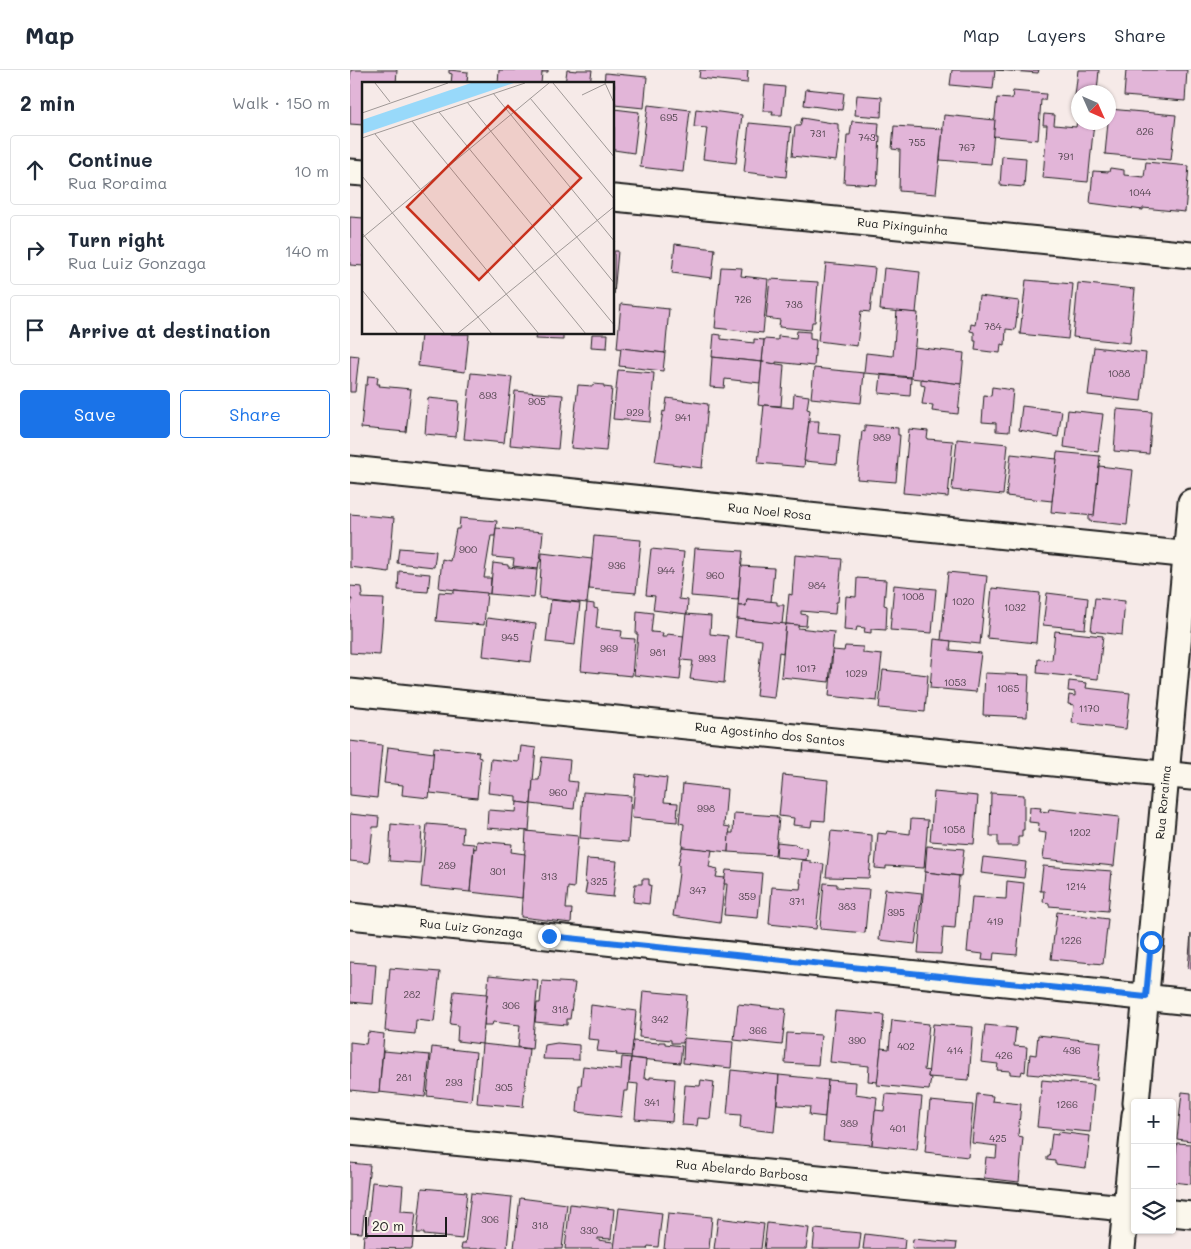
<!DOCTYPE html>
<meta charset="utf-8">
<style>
:root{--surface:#fff;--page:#f6f6f7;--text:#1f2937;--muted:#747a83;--line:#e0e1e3;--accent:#1a73e8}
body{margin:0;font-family:Mali,sans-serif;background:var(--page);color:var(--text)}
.controls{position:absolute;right:15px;bottom:15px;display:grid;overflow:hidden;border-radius:5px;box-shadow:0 1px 4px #0004}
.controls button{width:45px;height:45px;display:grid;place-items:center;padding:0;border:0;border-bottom:1px solid var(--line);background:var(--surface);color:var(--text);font:25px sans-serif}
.compass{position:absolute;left:721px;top:15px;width:45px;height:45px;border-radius:50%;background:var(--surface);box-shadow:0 1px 4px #0004;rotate:135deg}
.scale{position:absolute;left:15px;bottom:12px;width:82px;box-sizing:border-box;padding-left:5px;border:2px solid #1c1c1c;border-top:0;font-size:14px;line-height:18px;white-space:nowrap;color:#1c1c1c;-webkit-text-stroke:4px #fbf7ec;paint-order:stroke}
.stop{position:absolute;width:15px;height:15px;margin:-11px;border:4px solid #1a73e8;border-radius:50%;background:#fff}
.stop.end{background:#1a73e8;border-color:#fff;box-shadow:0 1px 5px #0008}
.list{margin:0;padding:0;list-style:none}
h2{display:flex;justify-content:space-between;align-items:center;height:65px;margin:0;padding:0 20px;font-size:21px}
h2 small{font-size:16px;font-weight:400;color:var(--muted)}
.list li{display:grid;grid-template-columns:32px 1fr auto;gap:15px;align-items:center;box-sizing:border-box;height:70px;margin:0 10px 10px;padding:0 10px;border:1px solid var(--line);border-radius:5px}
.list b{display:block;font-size:19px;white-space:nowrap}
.list p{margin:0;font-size:16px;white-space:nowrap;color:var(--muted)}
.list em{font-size:16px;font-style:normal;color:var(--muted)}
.actions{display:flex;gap:10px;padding:15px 20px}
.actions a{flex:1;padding:11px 0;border:1px solid var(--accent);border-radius:5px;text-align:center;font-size:18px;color:var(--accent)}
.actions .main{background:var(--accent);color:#fff}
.icon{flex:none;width:28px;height:28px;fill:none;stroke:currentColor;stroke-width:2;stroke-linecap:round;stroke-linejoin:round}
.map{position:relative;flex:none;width:841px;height:1179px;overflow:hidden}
header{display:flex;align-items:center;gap:30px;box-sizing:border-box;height:70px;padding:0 25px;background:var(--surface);border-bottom:1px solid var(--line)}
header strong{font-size:24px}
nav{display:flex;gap:28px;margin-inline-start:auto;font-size:18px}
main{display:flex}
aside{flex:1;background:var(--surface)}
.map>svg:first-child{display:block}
.building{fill:#e2b5d8;stroke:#1c1c1c}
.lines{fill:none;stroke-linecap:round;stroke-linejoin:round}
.minor-casing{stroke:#1c1c1c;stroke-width:29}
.minor{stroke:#fbf7ec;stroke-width:25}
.route{stroke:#1a73e8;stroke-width:6}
.labels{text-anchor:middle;stroke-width:4.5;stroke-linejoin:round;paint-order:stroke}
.number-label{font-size:10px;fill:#4e424b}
.street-label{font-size:12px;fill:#1c1c1c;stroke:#fbf7ec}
.inset-road{fill:none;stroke:#9f9896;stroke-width:1}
.view{fill:#c8321e;fill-opacity:0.15;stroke:#c8321e;stroke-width:2.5}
.inset-edge{fill:none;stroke:#1c1c1c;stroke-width:2.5}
</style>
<header>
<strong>Map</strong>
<nav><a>Map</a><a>Layers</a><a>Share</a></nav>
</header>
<main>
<aside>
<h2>2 min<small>Walk · 150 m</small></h2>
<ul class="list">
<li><svg class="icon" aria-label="ahead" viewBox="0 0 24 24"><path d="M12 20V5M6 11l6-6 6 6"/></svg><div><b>Continue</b><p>Rua Roraima</p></div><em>10 m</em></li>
<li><svg class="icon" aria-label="right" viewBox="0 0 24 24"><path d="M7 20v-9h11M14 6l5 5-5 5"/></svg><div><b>Turn right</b><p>Rua Luiz Gonzaga</p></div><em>140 m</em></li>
<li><svg class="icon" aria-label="arrive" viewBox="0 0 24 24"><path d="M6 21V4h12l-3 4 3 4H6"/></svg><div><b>Arrive at destination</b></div></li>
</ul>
<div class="actions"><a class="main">Save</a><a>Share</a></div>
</aside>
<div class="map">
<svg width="841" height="1179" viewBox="0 0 841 1179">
<rect width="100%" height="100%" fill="#f6eae8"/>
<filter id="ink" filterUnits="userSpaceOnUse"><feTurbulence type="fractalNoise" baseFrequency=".02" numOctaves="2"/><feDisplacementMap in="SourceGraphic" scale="10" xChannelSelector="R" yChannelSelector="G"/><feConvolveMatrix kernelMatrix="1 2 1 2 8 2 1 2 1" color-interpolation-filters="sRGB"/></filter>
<g filter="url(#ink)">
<g class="building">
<polygon points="1,0 47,0 46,14 14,14 14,55 0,54 0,10"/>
<polygon points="99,0 118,2 117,12 137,14 101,14 102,4 99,3"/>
<polygon points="149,0 198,0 198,2 192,2 191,14 148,14"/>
<polygon points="217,0 227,1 227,0 242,0 240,14 215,14"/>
<polygon points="350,0 398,0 397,13 349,8"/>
<polygon points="602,0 645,0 643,19 600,15"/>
<polygon points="646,0 689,0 688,3"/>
<polygon points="728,0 749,0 747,22 728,22 728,26 725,26"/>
<polygon points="776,0 837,0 835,31 774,26"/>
<polygon points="255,3 297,7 294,38 264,35 264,14 254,14"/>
<polygon points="415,15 435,17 432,45 422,45 423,41 413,41"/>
<polygon points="456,19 494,23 492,40 454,35"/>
<polygon points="663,21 696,24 695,30 691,30 688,70 643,66 647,28 662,29"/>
<polygon points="507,25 532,27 531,47 505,45"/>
<polygon points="298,35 340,40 333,102 290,97"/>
<polygon points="264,39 289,42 284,83 264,80"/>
<polygon points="346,39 392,45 386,93 353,89 357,58 344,57"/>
<polygon points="759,39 826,45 821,90 755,84 758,52"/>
<polygon points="694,44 705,45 704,55 726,57 727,50 728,50 728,52 744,52 738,112 693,108 697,55 693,55"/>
<polygon points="594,45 645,50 641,94 590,90"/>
<polygon points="452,48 488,54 488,60 490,61 486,91 442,86 445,56 450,56"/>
<polygon points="502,51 529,53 528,66 530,66 527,115 494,113 497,65 500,65"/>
<polygon points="399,53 441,57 436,107 394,102"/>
<polygon points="544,56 593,59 586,124 549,121 550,80 542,79"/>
<polygon points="652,86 676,88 674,117 650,115"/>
<polygon points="796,92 839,96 835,142 793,138 793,140 740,133 743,101 759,102 760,98 774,100 774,105 794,107"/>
<polygon points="0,147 14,148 14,196 0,195"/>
<polygon points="325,174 365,179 362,208 322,203"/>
<polygon points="264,181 268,181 264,224"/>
<polygon points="476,193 525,198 520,242 511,241 507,276 468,271"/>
<polygon points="371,197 392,198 391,206 418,209 413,263 365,258"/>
<polygon points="534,198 570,202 566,243 530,240"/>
<polygon points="420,209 468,212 465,252 462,252 461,260 429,257 430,250 416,248"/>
<polygon points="676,210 723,214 718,269 670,264"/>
<polygon points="728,213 785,219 780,273 723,267"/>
<polygon points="629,226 669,231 665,260 656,259 655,275 651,274 650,283 625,280 626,271 624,271 624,262 620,261 621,254 625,255"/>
<polygon points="271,234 319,239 315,283 267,278"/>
<polygon points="547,241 568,243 562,307 514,303 516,283 543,286"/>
<polygon points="447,261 460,262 460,269 466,270 464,296 426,292 426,294 412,292 414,269 428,270 428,266 446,268"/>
<polygon points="71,264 119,264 115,302 68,296"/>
<polygon points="186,264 213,264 213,270 185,269"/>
<polygon points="242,264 258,264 257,278 241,277"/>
<polygon points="364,264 371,265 371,269 404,273 404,269 414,270 412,292 362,287"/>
<polygon points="564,277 614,283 611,314 561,308"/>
<polygon points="744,277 796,283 791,331 738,325"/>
<polygon points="271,278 315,283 313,301 269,296"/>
<polygon points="0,285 9,286 5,322 0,322"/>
<polygon points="362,287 412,292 410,313 375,309 374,318 360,317"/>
<polygon points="412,292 434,295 431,336 414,335 414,336 408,335"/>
<polygon points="464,298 514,303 511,333 461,328"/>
<polygon points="268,300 304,303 300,352 263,349"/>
<polygon points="121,303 162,307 154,373 114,369"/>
<polygon points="531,305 561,308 560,326 529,323"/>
<polygon points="18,306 28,307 27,314 30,314 29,316 61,319 56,362 11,358 15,315 17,315"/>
<polygon points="571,309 611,314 608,344 582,341 583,335 572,334 575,316 571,315"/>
<polygon points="244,314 254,315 254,317 262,318 256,381 221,378 228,315 243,316"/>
<polygon points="642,317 663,320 659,362 646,361 646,353 632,352 634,325 641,326"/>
<polygon points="165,321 213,325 208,379 160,375"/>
<polygon points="444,324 459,326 457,339 460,340 454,397 408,393 414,335 443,338"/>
<polygon points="78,328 109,331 106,367 75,364"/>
<polygon points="317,328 358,334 352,398 305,392 313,341 315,342"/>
<polygon points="672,336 712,341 708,367 669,360"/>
<polygon points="767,339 802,342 799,384 764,381"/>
<polygon points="718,340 753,344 748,382 714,377"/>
<polygon points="459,351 469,351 468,363 490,365 487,394 454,391"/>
<polygon points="515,355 548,358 548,365 550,365 546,412 507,409 512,361 515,362"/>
<polygon points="559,359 578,361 577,369 603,371 598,427 553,423"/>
<polygon points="607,369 658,374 653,425 602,420"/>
<polygon points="707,382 750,386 744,446 701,442"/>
<polygon points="661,384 707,389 702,431 656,426"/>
<polygon points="749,396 783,400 777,455 739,451 739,445 744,446"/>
<polygon points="0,444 44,448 39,502 0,497"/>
<polygon points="110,448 147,451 145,466 141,466 134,508 141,508 140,524 89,518 92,489 100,491 106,459 109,459"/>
<polygon points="146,458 193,462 190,492 189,492 188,499 163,496 164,489 143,487"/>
<polygon points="244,466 291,470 286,523 239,519"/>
<polygon points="49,478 86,481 84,497 47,493"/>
<polygon points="345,478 393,481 388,530 341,526"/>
<polygon points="301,479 334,482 329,529 338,530 337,544 303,540 305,526 296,525"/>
<polygon points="192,483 242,489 237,533 189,528"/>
<polygon points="445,485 492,489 488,532 486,532 485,544 451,541 451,544 457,545 456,556 436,554 439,524 442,525"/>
<polygon points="143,493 158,495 158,497 187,500 184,528 140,524"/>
<polygon points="391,496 424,498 421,532 397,529 396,536 388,536"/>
<polygon points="49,501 80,504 78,522 48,520"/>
<polygon points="598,502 637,506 630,574 591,570"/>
<polygon points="507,508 536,510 534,535 537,536 536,560 521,559 521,563 514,562 515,558 507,557 506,561 494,560 496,526 506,527"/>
<polygon points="544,515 586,519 582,563 540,560"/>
<polygon points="0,516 12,517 13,525 11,525 11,528 34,529 30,585 0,583 0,535 1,535 2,529 0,529"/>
<polygon points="642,518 690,523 686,573 637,568"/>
<polygon points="104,520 137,523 134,555 86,551 89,522 104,523"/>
<polygon points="697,523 738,528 735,559 693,555"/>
<polygon points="745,528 775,531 772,565 741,561"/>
<polygon points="397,529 427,532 427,535 434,535 432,554 387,549 388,536 396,536"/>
<polygon points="201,530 230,533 225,575 196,572"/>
<polygon points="237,533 244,534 244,538 248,539 246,558 272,561 271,568 285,569 282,606 231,601"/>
<polygon points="287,541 303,543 301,562 313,563 312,567 317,567 317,564 334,566 330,610 284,605 288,564 286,564"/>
<polygon points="336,544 361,546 360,564 378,566 374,613 340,609 343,591 331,590"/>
<polygon points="137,548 186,554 181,592 133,586"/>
<polygon points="387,549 436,554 433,583 429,582 424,628 406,626 412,570 385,567"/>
<polygon points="436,554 448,555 448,558 484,562 479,612 431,607"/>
<polygon points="705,561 753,566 748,609 687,603 688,589 702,590"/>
<polygon points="584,569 601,571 600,580 631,583 626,622 580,618"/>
<polygon points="495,576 513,577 513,583 532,585 527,631 479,626 483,580 494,581"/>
<polygon points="533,600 578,605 575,642 529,638"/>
<polygon points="635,603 679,605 677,647 633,645"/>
<polygon points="719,611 737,613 736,618 780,623 776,659 722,653 724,635 718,634 719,625 725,626 725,622 718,621"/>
<polygon points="0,671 32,675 27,728 0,725"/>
<polygon points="171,676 186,678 181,734 166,732 166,726 138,723 141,689 169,692"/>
<polygon points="38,677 84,683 79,728 52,725 53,715 34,713"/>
<polygon points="84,677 129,682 128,687 131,688 127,728 80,723"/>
<polygon points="192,687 220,690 218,711 227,712 224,739 181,734 183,710 189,710"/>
<polygon points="286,704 317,708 314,732 328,733 327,752 282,748"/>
<polygon points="433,705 478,710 475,751 462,750 461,757 443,755 444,748 429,746"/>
<polygon points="333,714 377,719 374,756 380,757 378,782 332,777 334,754 329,753"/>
<polygon points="233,722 281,726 278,772 230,768"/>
<polygon points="584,722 628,726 624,774 580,771"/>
<polygon points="641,723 674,725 674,760 672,760 672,767 668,767 668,776 648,776 648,766 640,766"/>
<polygon points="167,732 181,734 179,761 137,758 138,740 166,742"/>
<polygon points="680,737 691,738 690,741 698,742 699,739 769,747 764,796 693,789 696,763 688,762 689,753 679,752"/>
<polygon points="384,743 427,746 426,748 429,748 425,785 378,782 379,763 383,763"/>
<polygon points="0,744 29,747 28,757 23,757 19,793 0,791"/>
<polygon points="561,749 578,750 574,798 536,796 536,799 525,798 528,763 536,764 537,761 560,764"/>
<polygon points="41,754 72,757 70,793 39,791"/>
<polygon points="77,754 113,757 112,773 124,774 120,822 71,817"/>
<polygon points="176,761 228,766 224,818 218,817 216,839 222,839 221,853 171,847"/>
<polygon points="481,761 522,765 522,787 521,787 519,808 476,807"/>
<polygon points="127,771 162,774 161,782 175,784 172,828 120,822 124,778 126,779"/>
<polygon points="427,772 445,774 448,777 458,778 456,790 426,787"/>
<polygon points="577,776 614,779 611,806 575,802"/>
<polygon points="332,777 362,780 359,797 368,799 366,807 375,808 370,853 323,846 329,803 329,795 328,795"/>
<polygon points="633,787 676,792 674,808 631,803"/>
<polygon points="237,789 267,791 263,827 235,824 237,813 235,812"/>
<polygon points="452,790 461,791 461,793 474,794 466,859 419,854 422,817 450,819 451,813 450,813"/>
<polygon points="693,796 762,801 758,841 699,836 699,833 693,832 694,821 690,821"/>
<polygon points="376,800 412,803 408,848 374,845 377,814 374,814"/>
<polygon points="575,802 609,806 605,858 593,857 591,884 568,883"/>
<polygon points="292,809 299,809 299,815 301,815 299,834 283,832 285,814 292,814"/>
<polygon points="657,811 674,813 667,885 644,883 643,891 632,890 633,884 617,882 622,827 656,829"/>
<polygon points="474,813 487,814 487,817 519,819 515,863 470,859"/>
<polygon points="535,819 572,823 565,874 529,870"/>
<polygon points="707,842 758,849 753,894 701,889"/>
<polygon points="841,864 841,899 838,898"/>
<polygon points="0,892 26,894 23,934 0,932"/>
<polygon points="40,898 90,902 84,952 66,950 65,964 35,961"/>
<polygon points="139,905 188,910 182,979 168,977 170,955 143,952 142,955 134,955"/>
<polygon points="192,911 225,913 220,949 217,949 217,955 185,952 187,933 190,933"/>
<polygon points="104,921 137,924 132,974 107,971 108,955 100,954"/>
<polygon points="293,921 337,925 333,973 321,973 321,970 289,967"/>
<polygon points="388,934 436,939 432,975 384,970"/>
<polygon points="241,935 286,941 282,986 266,985 267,983 247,981 249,970 238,969"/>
<polygon points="485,941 534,945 528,1012 518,1011 519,996 480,992"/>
<polygon points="542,950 579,954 574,1000 579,1001 578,1007 581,1008 579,1020 527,1015 531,978 539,979"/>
<polygon points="583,954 623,957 619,1010 578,1007"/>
<polygon points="635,955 666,958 664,976 677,977 675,1002 672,1001 671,1005 660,1004 660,1001 647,1000 648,994 631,992"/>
<polygon points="18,962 34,964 29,1023 0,1020 0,972 16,974"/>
<polygon points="437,963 471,965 468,995 435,993"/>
<polygon points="688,965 751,972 747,1010 690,1004 689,1005 678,1004 680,984 686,985"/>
<polygon points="334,968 383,972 381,998 333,993"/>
<polygon points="283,971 309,973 309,972 315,972 315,974 332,976 330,993 281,988"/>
<polygon points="207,973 229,975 229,990 193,989 195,975"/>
<polygon points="132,974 179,979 173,1037 127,1033"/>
<polygon points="82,977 126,982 121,1031 77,1026"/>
<polygon points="33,981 80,985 75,1027 29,1022"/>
<polygon points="272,987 281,988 278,1021 274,1021 271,1047 227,1042 229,1015 231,1015 233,996 271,1000"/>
<polygon points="281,988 296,990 294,1008 300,1009 300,1007 325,1009 322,1052 285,1049 288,1014 279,1013"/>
<polygon points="381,1000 429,1005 424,1062 390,1058 391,1045 377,1044"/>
<polygon points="429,1005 478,1010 475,1047 459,1045 460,1037 427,1034"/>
<polygon points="351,1010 364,1012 360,1049 348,1048 347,1056 332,1055 335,1015 350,1016"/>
<polygon points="478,1010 506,1012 505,1024 527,1027 522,1075 473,1071"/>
<polygon points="692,1010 744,1015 740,1062 687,1057"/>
<polygon points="832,1022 841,1023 841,1071 827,1069"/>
<polygon points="536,1024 572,1027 567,1080 522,1075 525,1040 534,1041"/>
<polygon points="627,1024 643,1026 642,1031 671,1034 668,1066 673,1067 669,1112 634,1108 636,1087 646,1088 647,1076 622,1073"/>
<polygon points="580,1031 623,1035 618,1087 575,1082"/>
<polygon points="709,1062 740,1066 736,1098 705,1094 705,1091 697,1090 697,1087 699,1087 702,1064 708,1065"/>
<polygon points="827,1073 841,1074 841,1114 822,1112"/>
<polygon points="0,1093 20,1095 12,1163 0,1162"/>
<polygon points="22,1112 53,1115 51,1141 66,1142 62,1179 13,1178 14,1165 17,1165"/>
<polygon points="72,1118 117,1122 112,1169 74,1165 74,1163 67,1163"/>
<polygon points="121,1123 162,1127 157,1179 132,1177 132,1179 111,1179 112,1174 115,1174"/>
<polygon points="170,1128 217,1134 212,1179 172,1179 164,1178"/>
<polygon points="220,1134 264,1139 261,1169 248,1168 248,1170 263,1172 262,1179 215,1179"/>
<polygon points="269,1138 312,1143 308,1177 298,1176 297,1179 264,1179"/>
<polygon points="318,1143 362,1147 359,1179 314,1179"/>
<polygon points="368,1148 414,1154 411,1179 364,1179"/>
<polygon points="417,1153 459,1158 456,1179 414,1179"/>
<polygon points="465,1159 511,1163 509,1179 463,1179"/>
<polygon points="515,1164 555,1169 554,1179 513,1179"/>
<polygon points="563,1169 607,1173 606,1179 562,1179"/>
</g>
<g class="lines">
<defs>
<g id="minor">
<polyline points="0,102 14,103"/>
<path id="s1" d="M264,128L841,185"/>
<path id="s2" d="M0,399L841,485"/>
<path id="s3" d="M0,622L841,707"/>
<path id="s4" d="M0,846L841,932"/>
<path id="s5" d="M786,1033L841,432"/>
<path id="s6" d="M0,1062L785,1139"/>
<polyline points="822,1143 841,1145"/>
<polyline points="772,1179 785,1045"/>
</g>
</defs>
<use href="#minor" class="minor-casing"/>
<use href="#minor" class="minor"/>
</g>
</g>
<g class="lines" filter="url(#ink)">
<polyline class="route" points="199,866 796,927 801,872"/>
</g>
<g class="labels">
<g class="number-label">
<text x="319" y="51">695</text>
<text x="795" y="65">826</text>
<text x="468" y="67">731</text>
<text x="517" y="71">743</text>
<text x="567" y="76">755</text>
<text x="617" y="81">767</text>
<text x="716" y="90">791</text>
<text x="790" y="126">1044</text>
<text x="393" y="233">726</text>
<text x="444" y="238">738</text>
<text x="643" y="260">784</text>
<text x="769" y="307">1088</text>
<text x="138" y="329">893</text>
<text x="187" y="335">905</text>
<text x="285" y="346">929</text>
<text x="333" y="351">941</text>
<text x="532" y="371">989</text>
<text x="118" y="483">900</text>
<text x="267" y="499">936</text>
<text x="316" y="504">944</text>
<text x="365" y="509">960</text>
<text x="467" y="519">984</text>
<text x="563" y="530">1008</text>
<text x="613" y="535">1020</text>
<text x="665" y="541">1032</text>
<text x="160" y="571">945</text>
<text x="259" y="582">969</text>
<text x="308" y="586">981</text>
<text x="357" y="592">993</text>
<text x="456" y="602">1017</text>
<text x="506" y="607">1029</text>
<text x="605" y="616">1053</text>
<text x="658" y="622">1065</text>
<text x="739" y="642">1170</text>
<text x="208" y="726">960</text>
<text x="356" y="742">998</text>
<text x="604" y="763">1058</text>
<text x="730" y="766">1202</text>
<text x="97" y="799">289</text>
<text x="148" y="805">301</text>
<text x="199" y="810">313</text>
<text x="249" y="815">325</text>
<text x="726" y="820">1214</text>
<text x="348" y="824">347</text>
<text x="397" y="830">359</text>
<text x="447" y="835">371</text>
<text x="497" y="840">383</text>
<text x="546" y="846">395</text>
<text x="645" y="855">419</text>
<text x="721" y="874">1226</text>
<text x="62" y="928">282</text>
<text x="161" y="939">306</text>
<text x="210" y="943">318</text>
<text x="310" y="953">342</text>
<text x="408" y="964">366</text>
<text x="507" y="974">390</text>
<text x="556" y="980">402</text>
<text x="605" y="984">414</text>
<text x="722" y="984">436</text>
<text x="654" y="989">426</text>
<text x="54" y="1011">281</text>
<text x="104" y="1016">293</text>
<text x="154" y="1021">305</text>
<text x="302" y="1036">341</text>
<text x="717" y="1038">1266</text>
<text x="499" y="1057">389</text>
<text x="548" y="1062">401</text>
<text x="648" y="1072">425</text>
<text x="140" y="1153">306</text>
<text x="190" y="1159">318</text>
<text x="239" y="1164">330</text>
</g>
<g class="street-label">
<text dy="4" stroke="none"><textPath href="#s1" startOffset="290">Rua Pixinguinha</textPath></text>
<text dy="4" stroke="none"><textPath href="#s2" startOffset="422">Rua Noel Rosa</textPath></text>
<text dy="4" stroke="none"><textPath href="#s3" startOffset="422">Rua Agostinho dos Santos</textPath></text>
<text dy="4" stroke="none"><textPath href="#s5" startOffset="302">Rua Roraima</textPath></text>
<text dy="4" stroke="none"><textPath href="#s4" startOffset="122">Rua Luiz Gonzaga</textPath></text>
<text dy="4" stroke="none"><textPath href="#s6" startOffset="394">Rua Abelardo Barbosa</textPath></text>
</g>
</g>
<g transform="translate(12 12)">
<rect width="252" height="252" fill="#f6eae8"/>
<path d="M109,1H152L0,52V38Z" fill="#98d9fa"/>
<path class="inset-road" d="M13,1L28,20M191,1L253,76M243,1L253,23M131,11L253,160M220,13L243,2M168,16L253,118M105,20L253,202M77,30L253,244M0,31L86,1M50,39L224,252M13,52L177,252M0,56L163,1M0,94L130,252M0,151L83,252M0,156L187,1M0,208L36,252M95,252L253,124"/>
<path class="view" d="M146,24L219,96L117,198L45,125Z"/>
<rect width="252" height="252" class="inset-edge"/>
</g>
</svg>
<div class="controls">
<button>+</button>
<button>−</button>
<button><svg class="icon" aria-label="layers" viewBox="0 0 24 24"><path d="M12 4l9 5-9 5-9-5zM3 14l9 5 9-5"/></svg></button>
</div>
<svg class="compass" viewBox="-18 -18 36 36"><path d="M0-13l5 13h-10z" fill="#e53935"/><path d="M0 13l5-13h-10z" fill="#747a83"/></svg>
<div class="scale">20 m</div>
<div class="stop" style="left:801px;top:872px"></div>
<div class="stop end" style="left:199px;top:866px"></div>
</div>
</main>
